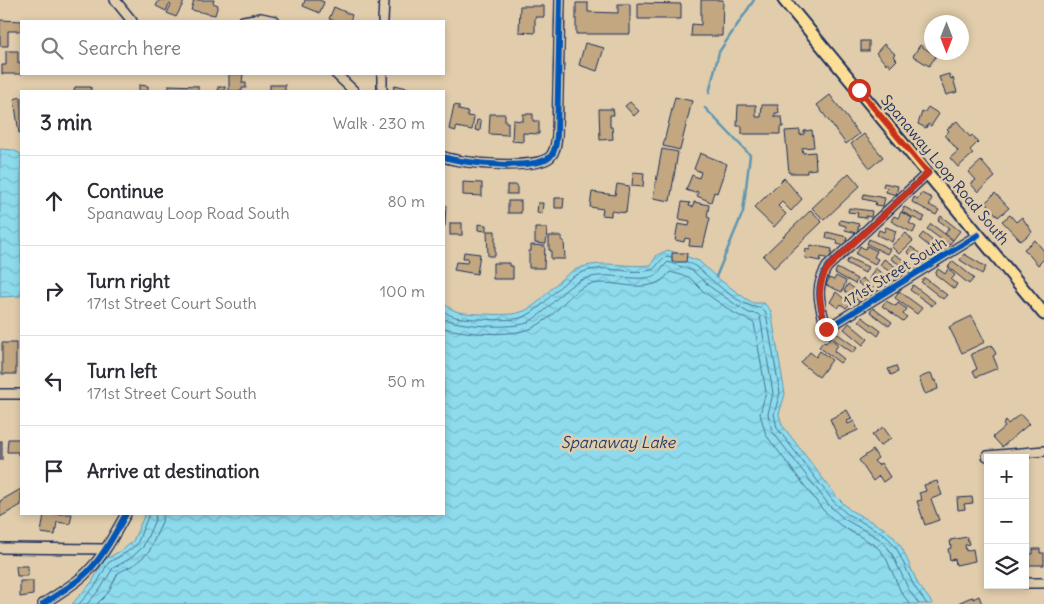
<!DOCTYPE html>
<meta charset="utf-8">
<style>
:root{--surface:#fff;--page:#f7f7f7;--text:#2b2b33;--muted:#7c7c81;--line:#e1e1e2}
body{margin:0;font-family:Delius,sans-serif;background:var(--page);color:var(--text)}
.controls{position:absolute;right:15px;bottom:15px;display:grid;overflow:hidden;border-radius:0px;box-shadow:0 2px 8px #0003}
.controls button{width:45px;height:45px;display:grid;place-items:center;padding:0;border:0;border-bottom:1px solid var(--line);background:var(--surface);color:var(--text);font:25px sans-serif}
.compass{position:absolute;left:924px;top:15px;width:45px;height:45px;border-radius:50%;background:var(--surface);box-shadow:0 2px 8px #0003;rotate:180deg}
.stop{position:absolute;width:15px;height:15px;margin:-11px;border:4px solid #c8321e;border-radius:50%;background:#fff}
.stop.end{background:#c8321e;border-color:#fff;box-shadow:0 1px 5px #0008}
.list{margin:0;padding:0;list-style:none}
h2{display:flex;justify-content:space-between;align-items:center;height:65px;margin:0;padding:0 20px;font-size:21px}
h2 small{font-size:16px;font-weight:400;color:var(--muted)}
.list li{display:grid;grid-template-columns:32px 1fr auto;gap:15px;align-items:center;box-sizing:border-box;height:90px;padding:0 20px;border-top:1px solid var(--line)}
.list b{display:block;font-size:19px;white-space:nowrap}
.list p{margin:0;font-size:16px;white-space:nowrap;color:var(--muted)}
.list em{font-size:16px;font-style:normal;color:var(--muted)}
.icon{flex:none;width:28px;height:28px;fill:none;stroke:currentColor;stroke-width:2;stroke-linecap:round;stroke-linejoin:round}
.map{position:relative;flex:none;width:1044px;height:604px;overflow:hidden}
.search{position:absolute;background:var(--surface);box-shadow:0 2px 8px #0003;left:20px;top:20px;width:425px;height:55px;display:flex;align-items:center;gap:12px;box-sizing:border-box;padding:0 18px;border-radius:0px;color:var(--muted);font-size:19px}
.panel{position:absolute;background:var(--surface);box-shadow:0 2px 8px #0003;left:20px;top:90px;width:425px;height:425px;border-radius:0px}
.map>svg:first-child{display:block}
.water{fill:url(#water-waves);stroke:#5f96b3}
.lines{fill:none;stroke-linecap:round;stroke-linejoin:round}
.shore{stroke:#497497;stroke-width:1}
.stream{stroke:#5f96b3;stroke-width:2.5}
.building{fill:#c2a781;stroke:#1b2f5e}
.minor-casing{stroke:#1b2f5e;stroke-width:12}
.major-casing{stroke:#1b2f5e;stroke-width:15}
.minor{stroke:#e1cdab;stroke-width:9}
.major{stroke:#fcde96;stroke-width:11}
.cycleway-casing{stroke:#e1cdab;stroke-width:9}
.cycleway{stroke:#0057b8;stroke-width:6}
.route{stroke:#c8321e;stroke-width:6}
.labels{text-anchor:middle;stroke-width:5;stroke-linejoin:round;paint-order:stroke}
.street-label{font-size:15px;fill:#1b2f5e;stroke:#e1cdab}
.water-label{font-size:16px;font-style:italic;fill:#26406c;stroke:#e1cdab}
</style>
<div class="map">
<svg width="1044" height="604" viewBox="0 0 1044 604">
<defs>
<pattern id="water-waves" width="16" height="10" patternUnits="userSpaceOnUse" patternTransform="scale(1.25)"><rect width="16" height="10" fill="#8ddbec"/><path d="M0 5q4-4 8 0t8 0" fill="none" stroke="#79bccd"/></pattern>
</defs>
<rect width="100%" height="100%" fill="#e1cdab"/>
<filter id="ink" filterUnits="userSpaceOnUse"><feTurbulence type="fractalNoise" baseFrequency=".02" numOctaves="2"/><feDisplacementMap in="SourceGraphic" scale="10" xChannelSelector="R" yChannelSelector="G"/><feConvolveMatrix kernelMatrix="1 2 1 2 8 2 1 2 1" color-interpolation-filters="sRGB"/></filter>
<g filter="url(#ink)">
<g class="water">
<polygon points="0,149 13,150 21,154 21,296 0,297"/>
<path d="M668,250L699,261L716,277L745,298L753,303H764L771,311L785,394L779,414L782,425L837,497L850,510L885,529L893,536L902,548L918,584L933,604H72L92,582L104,560L124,549L133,541L145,514H444V303C454,314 465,313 479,314C492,314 509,316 521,312C543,306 556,275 582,267C605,260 628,268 651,265L657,255Z"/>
</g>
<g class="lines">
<g class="shore">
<path d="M687,262C698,266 704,274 713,281C726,292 744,307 761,308L766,313L780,393L774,414L777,428L833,501L847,514L882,533L890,540L898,551L914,586L927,604"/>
<path d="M444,311C452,319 465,318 476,319C489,319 514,322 526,316C548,305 559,280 583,272C608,263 628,276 651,270C657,269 658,260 667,256L671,257"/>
<path d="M444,319C460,326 510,329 527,323C532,320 538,316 543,312C557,300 568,283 587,278C610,271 635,283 655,276C661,273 662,266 668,262L693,271L709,286L739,307L749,313L758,314L760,316L773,393L768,414L772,431L829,505L844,519L878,538L885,544L892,554L909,590L919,604"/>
<path d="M444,328C464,334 506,336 527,330C534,328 541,323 547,319C561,308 571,291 588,285C611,278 637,293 659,282C664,280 667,275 670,272L689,277L704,292L734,313L754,323L766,392L760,414L766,435L823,510L840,525L873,544L879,549L886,558L901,592L910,604"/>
<polyline points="79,604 96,585 108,563 127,552 137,544 149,514"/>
<polyline points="87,604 101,588 113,568 131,558 143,547 155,520 156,514"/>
<polyline points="97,604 108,593 118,573 135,564 149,552 162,522 163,514"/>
</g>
<g class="stream">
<polyline points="709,93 719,52 754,0"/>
<polyline points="705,108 750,155 743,212 716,277"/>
</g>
</g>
<g class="building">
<polygon points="159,0 185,0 176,17 167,13 171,5 169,4 166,11 156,6"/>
<polygon points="194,0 214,0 213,3 218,5 215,15 191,10"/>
<polygon points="305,0 319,0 324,2 320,13 303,6"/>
<polygon points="701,0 723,0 722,36 691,36 692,24 701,25"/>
<polygon points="576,3 588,3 588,12 618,13 618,4 630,4 630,34 576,34"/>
<polygon points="638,3 681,4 681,19 638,19"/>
<polygon points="520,6 544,6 544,17 535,17 535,33 519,32"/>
<polygon points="334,7 352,15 350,21 335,21 329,19"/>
<polygon points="0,20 22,21 21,31 8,31 8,46 0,46"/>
<rect x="861" y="41" width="8" height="10"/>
<polygon points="585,43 604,48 597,71 579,65"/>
<polygon points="884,44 895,54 893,56 897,60 891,66 887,63 886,64 876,53"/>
<polygon points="920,45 936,56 929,66 913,56"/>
<polygon points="6,51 18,51 18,63 21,63 22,74 2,74 2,65 6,65"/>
<polygon points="229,74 243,74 242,83 246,83 246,88 242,88 242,91 229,91"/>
<polygon points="949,74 951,79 953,78 957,92 946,95 939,77"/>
<polygon points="139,85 148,86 148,91 139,91"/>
<polygon points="169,85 198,86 198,91 169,91"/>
<rect x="270" y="85" width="15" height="6"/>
<polygon points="395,85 411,89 410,91 393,91"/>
<polygon points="75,87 91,87 91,91 74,91"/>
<rect x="218" y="87" width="7" height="4"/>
<polygon points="830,95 859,134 846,144 817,105"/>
<polygon points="21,97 21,132 19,133 14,99"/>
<polygon points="675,97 692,101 680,150 663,146"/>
<polygon points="630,102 639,111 634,116 625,106"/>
<polygon points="454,105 459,106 459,110 468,112 467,116 474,117 472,130 456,127 456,131 449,129"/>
<polygon points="738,105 756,105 756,117 761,117 762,105 778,105 779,113 775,113 775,117 782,117 783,127 780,127 780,134 742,134 742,126 737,126"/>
<polygon points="928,107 939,114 931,126 928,124 926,128 918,124 922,112 924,113"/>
<polygon points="599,109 613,109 614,115 610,115 610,127 612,127 613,139 600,140"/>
<polygon points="490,114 505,114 505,122 508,122 508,135 489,134"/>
<polygon points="523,114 533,114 533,121 539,121 539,134 523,133 523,142 512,141 513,120 523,121"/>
<polygon points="477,120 481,121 480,131 475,130"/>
<polygon points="957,121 970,137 972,135 978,142 970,150 973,154 958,167 950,158 958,151 945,135 949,131 947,129"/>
<polygon points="800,130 800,135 804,134 804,131 812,130 814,147 802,148 803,153 815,152 816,169 807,170 807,173 789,173 785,131"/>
<polygon points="864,134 883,157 870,168 851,144"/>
<polygon points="662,149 678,152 670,201 653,198"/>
<polygon points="700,153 727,164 717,193 714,192 711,202 697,196 698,192 696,191 695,193 686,190 692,175 699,178 701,172 694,169"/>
<polygon points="981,161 995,177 978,192 971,184 976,180 969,172"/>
<polygon points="633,172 644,173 643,187 632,186"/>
<polygon points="849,173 860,186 824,220 812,208"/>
<polygon points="784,178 802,199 791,211 782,202 778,206 786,214 774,227 754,208"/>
<polygon points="463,182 482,183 482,196 463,195"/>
<polygon points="884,183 898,186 896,195 886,192 887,188 883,187"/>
<polygon points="617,184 629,186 626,213 611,211 611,216 602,215 603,209 590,207 592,192 615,195"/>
<rect x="507" y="185" width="10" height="9"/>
<polygon points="921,193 932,198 929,205 939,210 936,215 912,202 914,197 918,199"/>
<polygon points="995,193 1009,208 998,217 986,202"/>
<polygon points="864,194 885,198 883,206 875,205 876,202 863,199"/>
<polygon points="555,198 564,198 563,208 555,208"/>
<rect x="508" y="201" width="13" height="12"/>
<polygon points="682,202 690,203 689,206 693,207 694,202 709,205 707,217 710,218 703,247 689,246 690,239 685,238 684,242 675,240 678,224 689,226 690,221 679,219"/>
<polygon points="538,203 543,203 542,214 537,213"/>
<polygon points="444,205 446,205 445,226 444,226"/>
<polygon points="904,207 925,217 922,222 902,212"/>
<polygon points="849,208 872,211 871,217 866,216 866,218 857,217 858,213 848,212"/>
<polygon points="811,210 822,222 774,268 763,256"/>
<polygon points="901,212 912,218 909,223 916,227 913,233 891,221 894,216 898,218"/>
<polygon points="1010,215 1016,222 1022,217 1032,232 1021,241 1002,221"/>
<polygon points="941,216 960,231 953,240 945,234 949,228 938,220"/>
<polygon points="840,220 859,224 857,233 845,230 846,226 839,224"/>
<rect x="450" y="223" width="12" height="12"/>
<polygon points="478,224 486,225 486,231 478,230"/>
<polygon points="931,224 953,240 949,245 927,229"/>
<polygon points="886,227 896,231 892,242 877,235 879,230 884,232"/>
<polygon points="535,228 547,228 546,244 535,243"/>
<polygon points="487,231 495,231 495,256 488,256"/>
<polygon points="827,232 847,237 845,246 837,244 838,241 826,238"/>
<polygon points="906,233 913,241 899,254 891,246"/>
<polygon points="923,233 943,249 939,254 919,238"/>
<polygon points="549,236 562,236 562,241 564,241 565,259 551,259 551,250 549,250"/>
<polygon points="869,239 890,249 887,254 867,244"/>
<polygon points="1035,240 1044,251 1044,259 1038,265 1024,249"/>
<polygon points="531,245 545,246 544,268 529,268 529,251 531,251"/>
<polygon points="811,245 832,249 830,259 821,257 820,261 805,258 806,249 810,250"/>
<polygon points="860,246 865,249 867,246 877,251 874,257 878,259 875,264 856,254"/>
<polygon points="911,247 928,259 924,264 907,252"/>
<polygon points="464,252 480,254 477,274 454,270 456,262 467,263 468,258 463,258"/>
<polygon points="672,253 687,253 686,262 672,262"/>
<polygon points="894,254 915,267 912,272 891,259"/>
<polygon points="964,254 986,267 982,274 960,260"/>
<polygon points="849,258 868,267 865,273 846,263"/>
<polygon points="884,259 903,272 899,278 880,265"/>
<polygon points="953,261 974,278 969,284 948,267"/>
<polygon points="493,263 509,263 509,266 513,266 513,279 493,279"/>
<polygon points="837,268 857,279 855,284 835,273"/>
<polygon points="875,268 892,281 888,286 881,281 878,285 869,279"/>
<polygon points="938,269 945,274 948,269 955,275 951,280 957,284 954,289 935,274"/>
<polygon points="836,276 846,281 842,292 826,285 829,278 834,280"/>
<polygon points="862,278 876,290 872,294 858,283"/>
<polygon points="925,278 947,295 943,299 921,282"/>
<polygon points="848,284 864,296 860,302 844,291"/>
<polygon points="913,285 935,302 932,306 910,290"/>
<polygon points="899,291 922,308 917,314 895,298"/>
<polygon points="836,292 850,304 846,308 841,304 838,308 830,302"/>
<polygon points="886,301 896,306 898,303 907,309 903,314 907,317 903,321 882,306"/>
<polygon points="873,308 892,322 889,326 870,312"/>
<polygon points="972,316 985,342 962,353 949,327"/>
<polygon points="862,317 881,331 878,336 859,321"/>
<polygon points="849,323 868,339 863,345 844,329"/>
<polygon points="835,332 857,348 853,353 831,337"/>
<polygon points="830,338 838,345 834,351 844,359 840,363 819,347 823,342 826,343"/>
<rect x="2" y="343" width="14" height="31"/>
<polygon points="992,345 996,354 993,356 998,368 976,377 973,371 977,369 971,354"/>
<polygon points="820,351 832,360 819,377 801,363 810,352 816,357"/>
<polygon points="896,366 898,372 891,375 888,369"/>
<polygon points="931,373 934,381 936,380 938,389 925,394 919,378"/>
<polygon points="847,410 852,419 847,421 848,424 854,421 858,430 839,439 830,419"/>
<polygon points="1020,414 1029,424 1002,447 993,437 1005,427 1003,425 1006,421 1008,424"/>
<polygon points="883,427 891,438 880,446 872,435"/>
<polygon points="8,439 21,439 21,455 18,455 18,452 7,452"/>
<rect x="0" y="441" width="2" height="19"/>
<polygon points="873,450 878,458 874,461 878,465 881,463 890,477 883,482 879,476 873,481 859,460"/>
<polygon points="937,481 942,495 931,499 939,520 925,525 917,501 922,500 919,493 926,491 924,485"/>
<polygon points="21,489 21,505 0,517 0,501"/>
<polygon points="972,497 973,503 964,504 965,509 958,510 957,498"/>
<polygon points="44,514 72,514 70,524 57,522 55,535 41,533"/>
<polygon points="967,537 969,544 965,545 966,551 973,549 975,561 956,565 955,559 950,560 948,549 951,548 950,540"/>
<polygon points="1033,549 1040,549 1040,553 1044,553 1044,565 1029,565 1029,554 1033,554"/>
<polygon points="16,566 28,566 28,576 17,576"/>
<polygon points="20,581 33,581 33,595 20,597"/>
<polygon points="979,596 982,604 958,604 958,603 969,598 973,597 973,599"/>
</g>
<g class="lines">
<defs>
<g id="minor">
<polyline points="115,0 132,21"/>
<polyline points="243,21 261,18 275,21"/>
<polyline points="383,21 384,0"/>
<polyline points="336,74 354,91"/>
<polyline points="382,91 382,74"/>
<path d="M444,157C463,164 535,170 550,157C556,151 556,142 557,135L560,0"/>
<path d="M928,173L827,267C813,290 821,305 826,329L978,235"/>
<polyline points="0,394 21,394"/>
<polyline points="987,456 1044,451"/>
<polyline points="0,548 104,549"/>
<polyline points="1025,583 1044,583"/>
<path d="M43,604C56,595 70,587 82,577C101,561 114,535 126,514"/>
</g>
<polyline id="major" points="784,0 1044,314"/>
</defs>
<use href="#minor" class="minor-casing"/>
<use href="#major" class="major-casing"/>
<use href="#minor" class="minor"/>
<use href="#major" class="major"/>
<defs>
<g id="cycleway">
<path d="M444,157C463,164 535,170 550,157C556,151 556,142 557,135L560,0"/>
<path d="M928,173L827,267C813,290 821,305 826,329L978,235"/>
<path d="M43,604C56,595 70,587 82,577C101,561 114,535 126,514"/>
</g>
</defs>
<use href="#cycleway" class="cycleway-casing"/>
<use href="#cycleway" class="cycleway"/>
</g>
</g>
<g class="lines" filter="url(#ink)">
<path class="route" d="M826,329C821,305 814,290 828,267L928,173L859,90"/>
</g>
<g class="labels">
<g class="street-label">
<text transform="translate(945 170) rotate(50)" y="5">Spanaway Loop Road South</text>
<text transform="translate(895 272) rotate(-32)" y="5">171st Street South</text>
</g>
<g class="water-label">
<text x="618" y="448">Spanaway Lake</text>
</g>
</g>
</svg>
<div class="controls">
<button>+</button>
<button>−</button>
<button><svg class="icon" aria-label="layers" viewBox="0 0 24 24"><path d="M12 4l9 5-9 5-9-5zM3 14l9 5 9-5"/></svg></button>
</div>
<svg class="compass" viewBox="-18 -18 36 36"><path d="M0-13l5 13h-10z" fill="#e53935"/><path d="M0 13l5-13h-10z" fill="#7c7c81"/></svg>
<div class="stop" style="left:859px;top:90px"></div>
<div class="stop end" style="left:826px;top:329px"></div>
<div class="search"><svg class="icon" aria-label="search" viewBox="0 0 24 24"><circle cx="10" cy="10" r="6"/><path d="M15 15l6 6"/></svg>Search here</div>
<section class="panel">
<h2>3 min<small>Walk · 230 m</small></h2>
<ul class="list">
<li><svg class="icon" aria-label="ahead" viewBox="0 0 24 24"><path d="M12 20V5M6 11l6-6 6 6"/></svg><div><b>Continue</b><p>Spanaway Loop Road South</p></div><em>80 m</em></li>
<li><svg class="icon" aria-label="right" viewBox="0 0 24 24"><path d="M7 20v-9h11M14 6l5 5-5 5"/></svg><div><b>Turn right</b><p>171st Street Court South</p></div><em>100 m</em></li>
<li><svg class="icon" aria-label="left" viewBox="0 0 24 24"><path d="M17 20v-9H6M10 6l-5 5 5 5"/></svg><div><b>Turn left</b><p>171st Street Court South</p></div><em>50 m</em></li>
<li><svg class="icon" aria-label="arrive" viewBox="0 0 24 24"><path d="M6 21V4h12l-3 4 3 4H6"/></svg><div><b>Arrive at destination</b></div></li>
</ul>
</section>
</div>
